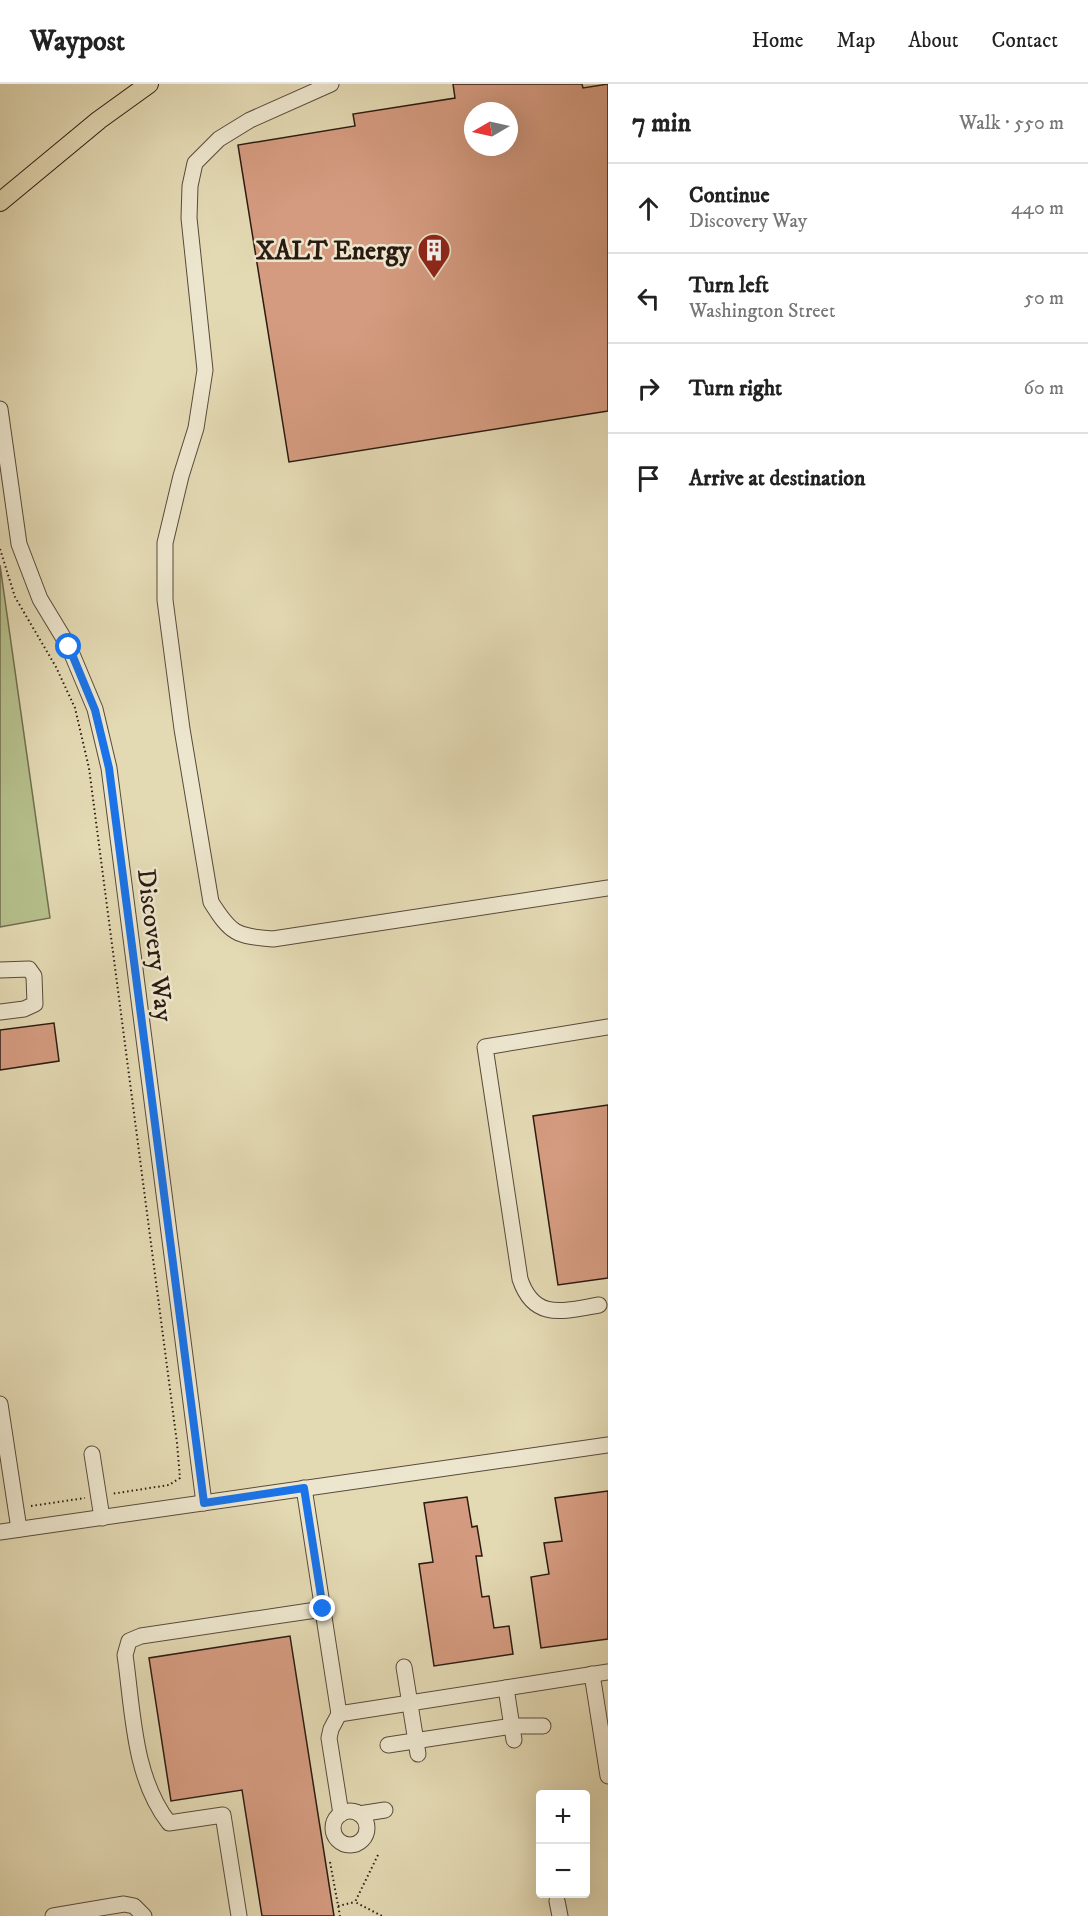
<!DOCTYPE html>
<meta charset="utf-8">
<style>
:root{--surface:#fff;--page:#f2f2f2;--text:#222;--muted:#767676;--line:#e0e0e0}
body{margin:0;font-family:"IM FELL DW Pica",serif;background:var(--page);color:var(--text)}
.controls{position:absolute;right:18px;bottom:18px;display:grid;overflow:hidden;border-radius:6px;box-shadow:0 6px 24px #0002}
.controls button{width:54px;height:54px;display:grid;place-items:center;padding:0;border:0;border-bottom:2px solid var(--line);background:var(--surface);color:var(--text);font:30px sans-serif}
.compass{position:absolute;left:464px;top:18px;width:54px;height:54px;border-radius:50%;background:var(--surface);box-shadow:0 6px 24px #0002;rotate:261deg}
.stop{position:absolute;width:18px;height:18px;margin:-14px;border:4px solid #1a73e8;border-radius:50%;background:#fff}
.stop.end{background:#1a73e8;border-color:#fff;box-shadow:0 2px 6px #0008}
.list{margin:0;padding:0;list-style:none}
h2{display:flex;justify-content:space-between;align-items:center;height:78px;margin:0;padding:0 24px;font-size:26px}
h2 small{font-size:20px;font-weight:400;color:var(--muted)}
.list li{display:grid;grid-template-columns:39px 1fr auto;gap:18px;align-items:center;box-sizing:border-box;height:90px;padding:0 24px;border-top:2px solid var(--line)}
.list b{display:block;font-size:22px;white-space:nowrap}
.list p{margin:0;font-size:20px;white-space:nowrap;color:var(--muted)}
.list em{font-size:20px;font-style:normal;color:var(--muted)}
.icon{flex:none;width:33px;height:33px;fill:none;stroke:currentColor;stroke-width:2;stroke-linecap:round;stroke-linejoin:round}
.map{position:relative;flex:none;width:608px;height:1832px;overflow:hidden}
header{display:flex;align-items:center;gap:36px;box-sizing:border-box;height:84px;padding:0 30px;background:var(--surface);border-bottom:2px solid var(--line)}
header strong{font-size:28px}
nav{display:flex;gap:33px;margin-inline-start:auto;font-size:21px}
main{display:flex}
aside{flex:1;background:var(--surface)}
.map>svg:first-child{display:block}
.green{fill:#b5bf8b;stroke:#706d4e;stroke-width:1.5}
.building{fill:#d59b80;stroke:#2a1b11;stroke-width:1.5;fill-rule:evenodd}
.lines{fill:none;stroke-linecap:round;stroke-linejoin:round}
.minor-casing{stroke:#584a3a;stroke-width:17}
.major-casing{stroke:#2a1b11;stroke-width:20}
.path{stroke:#2a1b11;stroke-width:2;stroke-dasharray:1.5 3;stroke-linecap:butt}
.minor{stroke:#ede6ce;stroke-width:15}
.major{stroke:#e3d9b3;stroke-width:18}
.route{stroke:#1a73e8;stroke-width:8}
.labels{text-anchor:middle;stroke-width:5;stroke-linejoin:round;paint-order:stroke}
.poi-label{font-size:26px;font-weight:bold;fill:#2a1b11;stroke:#ede6ce;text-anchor:end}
.street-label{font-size:26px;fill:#2a1b11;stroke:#ede6ce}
</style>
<header>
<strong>Waypost</strong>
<nav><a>Home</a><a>Map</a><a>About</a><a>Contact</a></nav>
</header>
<main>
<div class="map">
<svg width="608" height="1832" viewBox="0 0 608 1832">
<rect width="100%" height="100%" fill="#e3d9b3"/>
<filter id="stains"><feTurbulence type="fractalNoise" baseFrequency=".00333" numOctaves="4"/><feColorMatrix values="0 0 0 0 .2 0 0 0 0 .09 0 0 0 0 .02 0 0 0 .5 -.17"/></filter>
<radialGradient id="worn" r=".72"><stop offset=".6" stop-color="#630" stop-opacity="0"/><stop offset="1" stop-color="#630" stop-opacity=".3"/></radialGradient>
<polygon class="green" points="0,481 50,834 0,843"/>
<g class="building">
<path d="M453,0H582L583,4L608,0V327L289,378L238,61L355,42L353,30L455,14ZM473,27H509V63H473Z"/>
<polygon points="54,939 59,977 0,986 0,946"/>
<polygon points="608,1021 608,1194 558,1201 533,1032"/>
<polygon points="608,1407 608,1555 541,1564 531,1493 549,1490 544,1459 562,1457 555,1414"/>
<polygon points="467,1413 472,1443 477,1442 482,1472 476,1472 482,1513 489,1512 494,1544 509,1542 513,1570 434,1582 419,1480 433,1478 424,1419"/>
<polygon points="290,1552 334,1832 262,1832 242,1706 171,1717 149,1574"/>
</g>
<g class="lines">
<defs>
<g id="minor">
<path d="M331,0L250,36L219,55L195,79L190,102L189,134L205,286L196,344L181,392L165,459V516L182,645L211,818C231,850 236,852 273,855L608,804"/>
<polyline points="0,325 19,460 40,515 69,563 95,625 109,684 204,1419"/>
<polyline points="0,886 29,885 34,892 35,920 24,925 0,928"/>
<path d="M599,1221C563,1227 534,1237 520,1195L485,963L608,943"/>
<polyline points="0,1320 19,1445"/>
<polyline points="92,1370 102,1434"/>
<polyline points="304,1404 339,1630 608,1588"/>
<polyline points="0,1448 608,1361"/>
<polyline points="404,1583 418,1670"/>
<polyline points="592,1590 608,1692"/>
<polyline points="506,1604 514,1656"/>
<polyline points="339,1630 331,1645 329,1654 341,1730"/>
<polyline points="388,1661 512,1642 543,1642"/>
<circle cx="350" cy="1744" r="17"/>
<polyline points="359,1730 385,1726"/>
<polyline points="557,1817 560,1832"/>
<polyline points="53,1832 124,1820 134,1822 144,1832"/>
<path d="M239,1832L223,1731L169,1739C133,1693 133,1626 125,1571L129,1557L141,1552L323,1525"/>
</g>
<polyline id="major" points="0,118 99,36 149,0"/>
</defs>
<use href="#minor" class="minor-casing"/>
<use href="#major" class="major-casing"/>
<g class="path">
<polyline points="0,465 15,513 56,583 75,624 89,684 177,1359 180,1394 169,1401 111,1410"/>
<polyline points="31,1422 85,1414"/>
<polyline points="378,1771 355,1818 382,1832"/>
<polyline points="330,1778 340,1832"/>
<polyline points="338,1822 355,1818"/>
</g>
<use href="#minor" class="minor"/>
<use href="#major" class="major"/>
</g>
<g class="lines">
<polyline class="route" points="69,563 95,626 109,684 204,1419 304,1404 323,1525"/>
</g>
<defs>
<symbol id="building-pin" viewBox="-11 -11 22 30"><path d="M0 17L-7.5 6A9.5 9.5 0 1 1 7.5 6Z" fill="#8f2418" stroke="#ede6ce"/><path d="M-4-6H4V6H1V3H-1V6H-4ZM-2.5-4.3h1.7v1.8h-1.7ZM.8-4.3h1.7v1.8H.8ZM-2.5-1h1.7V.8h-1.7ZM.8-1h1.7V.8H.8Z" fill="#fff"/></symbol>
</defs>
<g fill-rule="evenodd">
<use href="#building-pin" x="415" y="147" width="38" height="52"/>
</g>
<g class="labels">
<g class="poi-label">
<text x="411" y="175">XALT Energy</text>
</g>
<g class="street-label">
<text transform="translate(156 861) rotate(83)" y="9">Discovery Way</text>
</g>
</g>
<rect width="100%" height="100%" filter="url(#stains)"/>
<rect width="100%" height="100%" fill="url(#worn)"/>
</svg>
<div class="controls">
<button>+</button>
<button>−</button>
</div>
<svg class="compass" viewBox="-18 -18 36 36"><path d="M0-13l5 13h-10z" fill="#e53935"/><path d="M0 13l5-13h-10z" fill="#767676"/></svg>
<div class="stop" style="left:69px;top:563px"></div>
<div class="stop end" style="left:323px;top:1525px"></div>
</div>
<aside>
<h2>7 min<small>Walk · 550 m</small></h2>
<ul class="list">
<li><svg class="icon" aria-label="ahead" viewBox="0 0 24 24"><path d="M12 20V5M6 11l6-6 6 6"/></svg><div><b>Continue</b><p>Discovery Way</p></div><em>440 m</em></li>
<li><svg class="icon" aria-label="left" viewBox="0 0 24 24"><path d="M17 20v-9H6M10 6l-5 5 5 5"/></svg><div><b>Turn left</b><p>Washington Street</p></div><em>50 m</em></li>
<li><svg class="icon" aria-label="right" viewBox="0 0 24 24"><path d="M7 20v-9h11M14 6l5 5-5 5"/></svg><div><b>Turn right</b></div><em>60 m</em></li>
<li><svg class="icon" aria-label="arrive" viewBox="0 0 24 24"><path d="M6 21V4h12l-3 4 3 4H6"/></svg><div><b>Arrive at destination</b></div></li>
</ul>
</aside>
</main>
